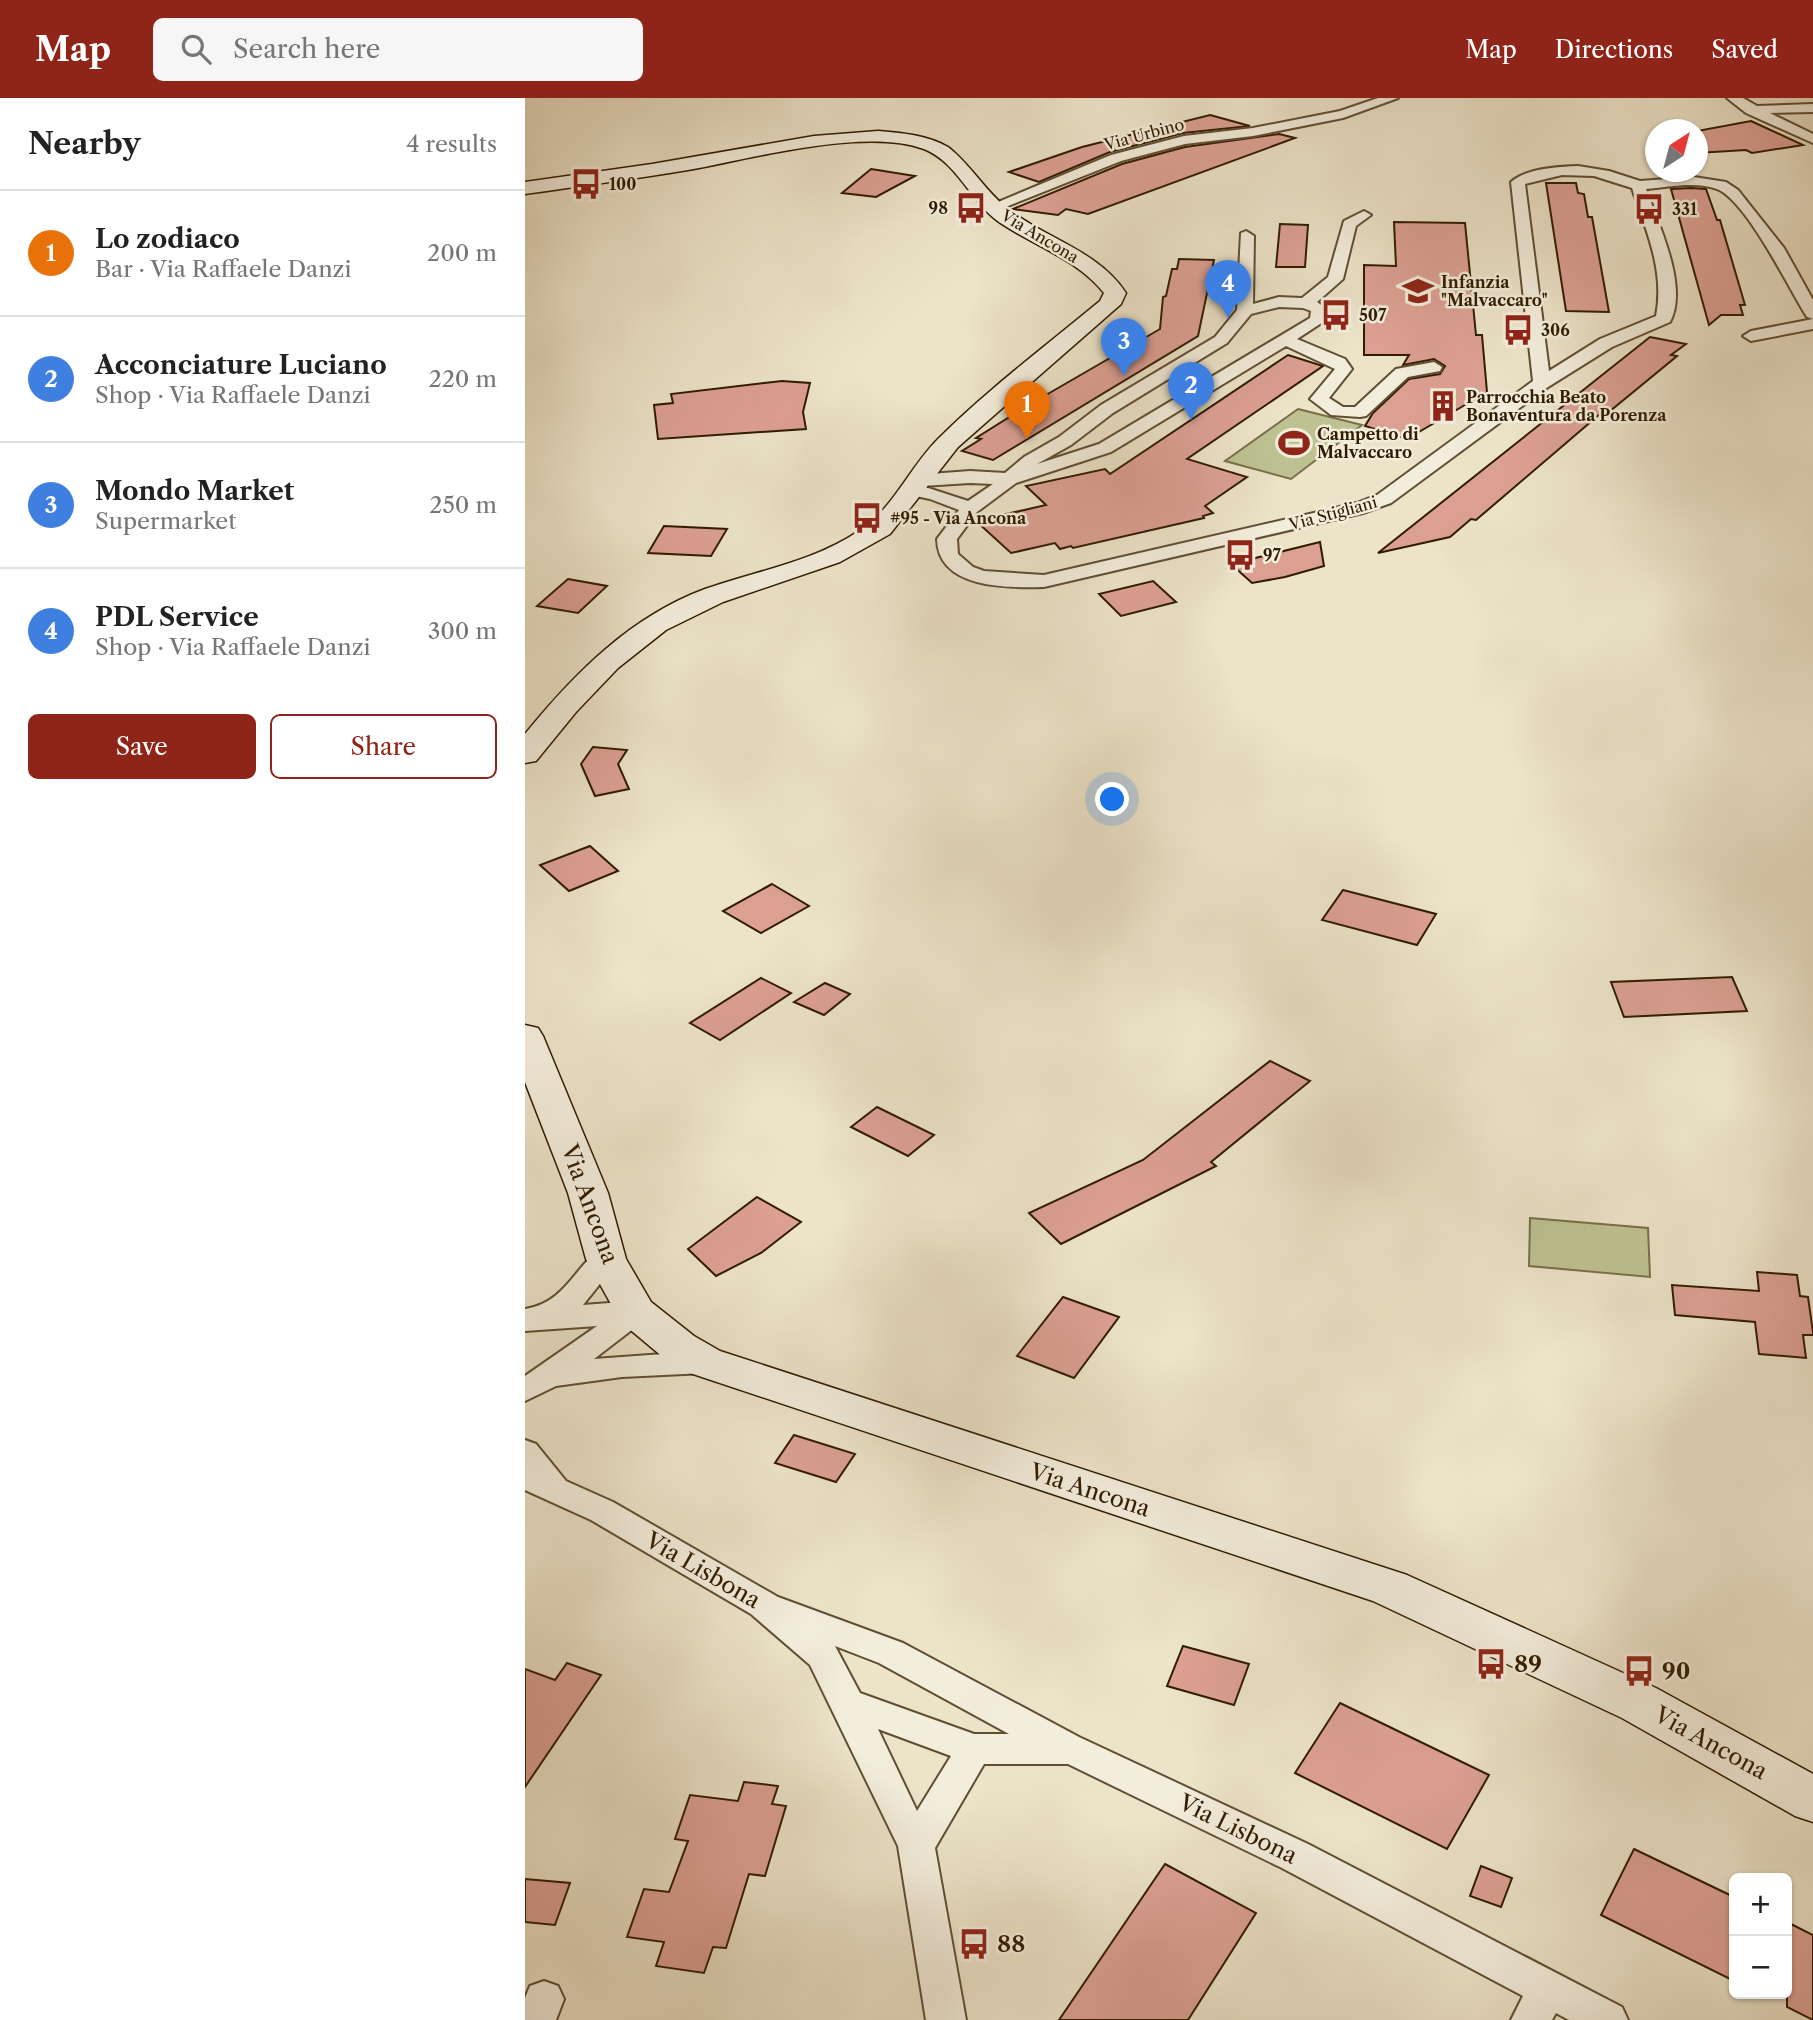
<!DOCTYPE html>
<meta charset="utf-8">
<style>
:root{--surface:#fff;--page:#f6f6f6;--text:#222;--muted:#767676;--line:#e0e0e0;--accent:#8f2418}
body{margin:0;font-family:"Libre Caslon Text",serif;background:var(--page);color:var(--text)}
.controls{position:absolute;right:21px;bottom:21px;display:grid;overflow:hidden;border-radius:10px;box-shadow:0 2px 5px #0004}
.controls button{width:63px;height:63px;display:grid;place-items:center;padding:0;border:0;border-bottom:2px solid var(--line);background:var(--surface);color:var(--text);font:35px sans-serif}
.compass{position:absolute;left:1120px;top:21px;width:63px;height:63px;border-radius:50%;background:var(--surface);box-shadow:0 2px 5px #0004;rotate:36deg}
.you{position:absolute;left:588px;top:702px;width:24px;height:24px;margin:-18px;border:5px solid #fff;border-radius:50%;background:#1a73e8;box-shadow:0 0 0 10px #1a73e833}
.badge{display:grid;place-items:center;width:46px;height:46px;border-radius:50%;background:var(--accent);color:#fff;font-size:23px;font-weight:700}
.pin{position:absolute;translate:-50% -58px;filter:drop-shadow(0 2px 4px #0008)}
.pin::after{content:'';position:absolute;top:37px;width:24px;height:21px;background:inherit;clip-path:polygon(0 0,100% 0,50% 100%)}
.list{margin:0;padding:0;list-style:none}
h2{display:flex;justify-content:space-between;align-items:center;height:91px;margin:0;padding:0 28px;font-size:30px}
h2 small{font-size:23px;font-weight:400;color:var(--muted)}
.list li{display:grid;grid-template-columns:46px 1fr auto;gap:21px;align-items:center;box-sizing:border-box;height:126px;padding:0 28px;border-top:2px solid var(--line)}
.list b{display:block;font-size:26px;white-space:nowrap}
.list p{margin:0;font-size:23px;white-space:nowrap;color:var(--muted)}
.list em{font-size:23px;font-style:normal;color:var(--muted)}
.actions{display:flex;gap:14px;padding:21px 28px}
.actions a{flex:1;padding:16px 0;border:2px solid var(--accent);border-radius:10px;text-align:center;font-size:24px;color:var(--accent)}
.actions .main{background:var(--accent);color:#fff}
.icon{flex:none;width:38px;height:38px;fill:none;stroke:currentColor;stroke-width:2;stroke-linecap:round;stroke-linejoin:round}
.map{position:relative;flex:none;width:1288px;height:1922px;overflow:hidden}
header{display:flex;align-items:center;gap:42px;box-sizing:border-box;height:98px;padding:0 35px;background:var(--accent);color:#fff}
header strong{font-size:33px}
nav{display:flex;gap:38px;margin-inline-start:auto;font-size:24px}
.search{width:490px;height:63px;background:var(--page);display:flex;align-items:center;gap:18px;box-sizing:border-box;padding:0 24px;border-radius:10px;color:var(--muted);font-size:26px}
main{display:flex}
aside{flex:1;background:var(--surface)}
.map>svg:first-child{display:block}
.green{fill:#bec292;stroke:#786f49;stroke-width:2}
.building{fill:#dca093;stroke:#311c00;stroke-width:2}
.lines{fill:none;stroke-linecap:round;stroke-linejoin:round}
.street-casing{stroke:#604e32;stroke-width:4}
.secondary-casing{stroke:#311c00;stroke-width:3}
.street{fill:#f3eddc;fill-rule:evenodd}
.secondary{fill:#f3eddc;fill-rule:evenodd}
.labels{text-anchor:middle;stroke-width:5;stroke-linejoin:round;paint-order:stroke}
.far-street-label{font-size:16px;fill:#311c00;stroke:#f3eddc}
.far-poi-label{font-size:16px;font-weight:bold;fill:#311c00;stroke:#f3eddc;text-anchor:start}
.near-street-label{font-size:23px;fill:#311c00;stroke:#f3eddc}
.near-poi-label{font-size:23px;font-weight:bold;fill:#311c00;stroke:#f3eddc;text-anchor:start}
</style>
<header>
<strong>Map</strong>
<div class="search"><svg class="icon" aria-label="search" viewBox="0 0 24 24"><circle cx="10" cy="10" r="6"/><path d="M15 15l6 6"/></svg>Search here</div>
<nav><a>Map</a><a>Directions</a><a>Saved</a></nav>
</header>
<main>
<aside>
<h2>Nearby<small>4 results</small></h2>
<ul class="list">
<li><span class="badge" style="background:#e8710a">1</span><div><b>Lo zodiaco</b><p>Bar · Via Raffaele Danzi</p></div><em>200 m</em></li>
<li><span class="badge" style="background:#3f7fe0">2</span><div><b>Acconciature Luciano</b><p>Shop · Via Raffaele Danzi</p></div><em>220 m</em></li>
<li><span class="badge" style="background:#3f7fe0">3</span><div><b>Mondo Market</b><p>Supermarket</p></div><em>250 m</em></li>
<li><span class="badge" style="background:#3f7fe0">4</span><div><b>PDL Service</b><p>Shop · Via Raffaele Danzi</p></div><em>300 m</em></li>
</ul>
<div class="actions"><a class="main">Save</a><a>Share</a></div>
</aside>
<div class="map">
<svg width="1288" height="1922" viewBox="0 0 1288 1922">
<rect width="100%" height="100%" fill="#ece3c9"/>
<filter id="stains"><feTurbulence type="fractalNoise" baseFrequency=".00286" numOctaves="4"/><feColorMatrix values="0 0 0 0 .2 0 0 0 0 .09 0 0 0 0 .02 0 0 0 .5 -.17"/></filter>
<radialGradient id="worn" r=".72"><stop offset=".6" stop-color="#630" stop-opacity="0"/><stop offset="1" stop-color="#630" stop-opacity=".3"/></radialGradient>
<g class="green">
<polygon points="773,311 837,327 766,381 700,363"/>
<polygon points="1005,1120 1123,1130 1125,1179 1004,1168"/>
</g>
<g class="building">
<polygon points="685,17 725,28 658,35 585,54 514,84 484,74 557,49"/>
<polygon points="1226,23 1278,47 1227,55 1221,52 1172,55 1172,33"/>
<polygon points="754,36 770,40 563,116 541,111 533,117 488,111 597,66 660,49"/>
<polygon points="346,71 390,78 351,99 317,95"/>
<polygon points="1021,85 1051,85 1053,95 1059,96 1063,119 1067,119 1084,214 1041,213"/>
<polygon points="1166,90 1181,91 1192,122 1195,122 1220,207 1215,207 1218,217 1196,217 1184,227 1146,91"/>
<polygon points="869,124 940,125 951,237 957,237 962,294 882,341 840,328 848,315 884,281 915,276 920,268 909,261 878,267 884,257 839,257 839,167 871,168"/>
<polygon points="755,126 783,127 780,169 751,169"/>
<polygon points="654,161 689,162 673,238 468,362 437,353 456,341 451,340 502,308 635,231 638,199 641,198 647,171 652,171"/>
<polygon points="1125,239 1161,246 1146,257 1152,258 1079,318 1075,316 951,422 946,421 925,439 853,455"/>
<polygon points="763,257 798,268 662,361 722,379 680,408 688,415 678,418 679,420 548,450 546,448 535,451 530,445 486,455 451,423 521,407 501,388 580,371 585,376"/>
<polygon points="257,283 285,285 278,314 281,331 133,341 129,307 148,305 146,296"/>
<polygon points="139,428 202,431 186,458 123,455"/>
<polygon points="795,444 799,468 760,479 727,485 706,466"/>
<polygon points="43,481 82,488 53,515 12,508"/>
<polygon points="628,483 651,504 596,518 574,496"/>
<polygon points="68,649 102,652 93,666 104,691 70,698 56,666"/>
<polygon points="65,748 93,773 44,793 15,767"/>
<polygon points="247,786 284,808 236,835 198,813"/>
<polygon points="818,792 911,816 892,847 797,822"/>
<polygon points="1207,879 1222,913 1099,919 1086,884"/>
<polygon points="236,880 266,895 195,942 165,925"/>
<polygon points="300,885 325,896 299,917 269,904"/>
<polygon points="745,963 785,983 686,1064 691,1068 536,1146 504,1115 618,1062"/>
<polygon points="352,1009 409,1037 383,1058 326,1029"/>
<polygon points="232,1099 276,1124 236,1155 191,1178 163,1151"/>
<polygon points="1232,1174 1272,1177 1275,1198 1283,1199 1288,1234 1288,1237 1278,1237 1281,1260 1234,1256 1230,1224 1150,1217 1147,1187 1234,1193"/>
<polygon points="538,1199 594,1219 549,1280 492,1258"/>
<polygon points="269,1337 330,1356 311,1384 250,1365"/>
<polygon points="658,1548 724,1566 709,1607 642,1588"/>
<polygon points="42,1565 76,1577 0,1689 0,1571 30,1582"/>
<polygon points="815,1605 964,1677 922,1751 770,1675"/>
<polygon points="219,1684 253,1688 247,1706 261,1708 240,1778 224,1776 201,1850 188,1849 179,1875 131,1868 139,1844 102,1839 119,1791 144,1794 163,1743 150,1741 165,1697 213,1703"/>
<polygon points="1109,1751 1209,1799 1209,1883 1076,1817"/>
<polygon points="640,1766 731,1815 663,1922 534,1922"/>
<polygon points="956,1768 987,1780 976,1809 945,1798"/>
<polygon points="0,1781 45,1785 30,1827 0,1824"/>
<polygon points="1262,1824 1288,1837 1288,1922 1262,1909"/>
</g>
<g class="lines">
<defs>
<g id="street">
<polygon points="853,0 873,0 818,20 728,38 660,46 596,63 473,112 463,112 461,109 586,57 659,38 728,30 815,13"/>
<polygon points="1202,0 1218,0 1232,8 1288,6 1288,14 1245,15 1288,36 1288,45 1221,15"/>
<path d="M1053,68L1084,73L1115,83L1169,79L1201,84L1213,92L1259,150L1288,202V221L1282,219C1264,191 1222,103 1192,91C1171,83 1143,89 1121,91C1133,125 1164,189 1145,224L1087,249L1023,289L866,405L838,415L519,489C483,490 413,491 412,441L434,412L405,401L381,396L379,392L385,387L382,383L384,379L391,377L445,373L480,375L499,359L534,339L576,307L690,239L712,212L716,135L721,133L729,138L728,206L754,199L777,200L803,179L819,123L839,113L846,117L831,128L818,181L792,204L802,211L801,222L772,241L820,261L827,271L804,300L818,309H830L871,271L909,264L917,269L915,273L883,279L841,318L835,319L806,317L785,301L810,271L761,248L586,354L491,385L452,414L432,441L433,456L448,469L459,473L519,477L832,405L852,397L1008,283L986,84C1002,70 1032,69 1053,68ZM1037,77L1069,78L1107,90C1121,132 1140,173 1131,218L1075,241L1024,273L1000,86ZM754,209L778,210L786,213L785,220L574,346L512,366L546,347L588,315L702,245L726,216ZM445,385L468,386L443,403L397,388Z"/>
<polygon points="1288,221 1288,231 1226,243 1218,238 1226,233"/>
<path d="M81,1151L91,1154L95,1161L58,1207L111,1203L121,1207L126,1214L121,1221L69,1261L180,1253L191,1256L195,1264L191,1272L180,1275L97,1279L31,1288L0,1303V1278L72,1228L0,1233V1211C45,1204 52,1159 81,1151Z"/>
<path d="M0,1342L11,1346L41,1383L88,1404L253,1499L378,1545L554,1639L783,1746L1097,1909L1103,1922H1044L1031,1915L1027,1922H986L998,1898L757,1770L543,1666H459L410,1750L441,1922H401L373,1748L285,1567L226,1516L66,1422L0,1392ZM310,1548L354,1565L484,1636H449L335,1595ZM353,1631L426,1658L392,1713Z"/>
<polygon points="19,1883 33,1888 39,1901 31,1922 0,1922 0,1900 5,1888"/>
</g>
<g id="secondary">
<path d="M353,33C377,35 402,37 423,49C446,67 460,93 483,111C523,142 572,152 601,195L596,206L433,349L365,436L315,464L198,504L141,532L93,570L51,614L11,663L0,665V636C50,575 105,519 180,491C231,473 288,464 334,433C369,410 384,370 413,341C463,291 521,248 575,203L579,195C552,161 509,148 474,124C446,104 432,64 399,51C340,29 225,61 163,72C109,81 54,88 0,96V84L127,66L289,38Z"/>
<polygon points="0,927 13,930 18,938 83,1095 101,1161 126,1204 169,1238 195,1253 882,1477 1131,1590 1288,1676 1288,1724 1270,1718 1097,1620 848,1503 165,1275 139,1260 96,1224 61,1161 43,1095 0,984"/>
</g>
</defs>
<use href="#street" class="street-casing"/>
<use href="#secondary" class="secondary-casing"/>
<use href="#street" class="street"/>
<use href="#secondary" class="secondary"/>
</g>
<defs>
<symbol id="bus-bare" viewBox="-9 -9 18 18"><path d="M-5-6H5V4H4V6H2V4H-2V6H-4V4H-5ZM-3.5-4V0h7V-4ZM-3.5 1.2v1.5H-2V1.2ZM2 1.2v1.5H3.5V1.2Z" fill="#8f2418" stroke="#f3eddc" stroke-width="2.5" paint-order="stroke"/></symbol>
<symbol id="school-bare" viewBox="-9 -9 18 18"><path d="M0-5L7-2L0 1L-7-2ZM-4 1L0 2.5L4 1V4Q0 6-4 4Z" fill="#8f2418" stroke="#f3eddc" stroke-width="2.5" paint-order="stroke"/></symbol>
<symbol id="building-bare" viewBox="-9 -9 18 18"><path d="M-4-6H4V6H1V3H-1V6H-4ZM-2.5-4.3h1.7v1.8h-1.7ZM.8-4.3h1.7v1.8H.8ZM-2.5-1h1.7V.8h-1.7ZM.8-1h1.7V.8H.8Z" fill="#8f2418" stroke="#f3eddc" stroke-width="2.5" paint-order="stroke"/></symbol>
<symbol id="stadium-bare" viewBox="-9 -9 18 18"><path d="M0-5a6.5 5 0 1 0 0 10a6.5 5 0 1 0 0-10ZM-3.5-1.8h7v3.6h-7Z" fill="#8f2418" stroke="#f3eddc" stroke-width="2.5" paint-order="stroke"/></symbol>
</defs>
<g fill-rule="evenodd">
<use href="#bus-bare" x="39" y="64" width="44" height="44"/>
<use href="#bus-bare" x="424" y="88" width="44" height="44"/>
<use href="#bus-bare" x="1102" y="89" width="44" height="44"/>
<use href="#school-bare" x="871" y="171" width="44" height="44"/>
<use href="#bus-bare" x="789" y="195" width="44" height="44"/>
<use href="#bus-bare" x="971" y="210" width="44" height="44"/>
<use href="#building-bare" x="896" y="286" width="44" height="44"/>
<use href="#stadium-bare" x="747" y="323" width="44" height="44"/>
<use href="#bus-bare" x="320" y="398" width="44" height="44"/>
<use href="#bus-bare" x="693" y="435" width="44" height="44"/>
<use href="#bus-bare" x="944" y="1544" width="44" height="44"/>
<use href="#bus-bare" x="1092" y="1551" width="44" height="44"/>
<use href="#bus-bare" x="427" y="1824" width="44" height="44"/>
</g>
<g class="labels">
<g class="far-street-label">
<text transform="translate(619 36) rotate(-15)" y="6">Via Urbino</text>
<text transform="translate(515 138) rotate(31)" y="6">Via Ancona</text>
<text transform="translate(808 415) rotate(-15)" y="6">Via Stigliani</text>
</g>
<g class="far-poi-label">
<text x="84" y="92">100</text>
<text x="423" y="116" text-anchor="end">98</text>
<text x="1147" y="117">331</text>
<text x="916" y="190">Infanzia<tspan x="916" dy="18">"Malvaccaro"</tspan></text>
<text x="834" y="223">507</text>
<text x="1016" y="238">306</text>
<text x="941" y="305">Parrocchia Beato<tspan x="941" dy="18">Bonaventura da Porenza</tspan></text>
<text x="792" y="342">Campetto di<tspan x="792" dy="18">Malvaccaro</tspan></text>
<text x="365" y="426">#95 - Via Ancona</text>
<text x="738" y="463">97</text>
</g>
<g class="near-street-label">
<text transform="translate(65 1106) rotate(70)" y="8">Via Ancona</text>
<text transform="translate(565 1392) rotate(18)" y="8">Via Ancona</text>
<text transform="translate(178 1472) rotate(30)" y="8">Via Lisbona</text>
<text transform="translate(1186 1645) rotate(29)" y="8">Via Ancona</text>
<text transform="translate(713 1731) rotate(26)" y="8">Via Lisbona</text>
</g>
<g class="near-poi-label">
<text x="989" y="1574">89</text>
<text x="1137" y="1581">90</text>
<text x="472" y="1854">88</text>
</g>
</g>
<rect width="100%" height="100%" filter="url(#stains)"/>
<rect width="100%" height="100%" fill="url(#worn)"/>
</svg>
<div class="controls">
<button>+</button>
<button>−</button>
</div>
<svg class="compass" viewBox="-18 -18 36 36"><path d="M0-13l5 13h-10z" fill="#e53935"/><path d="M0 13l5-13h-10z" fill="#767676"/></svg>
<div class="you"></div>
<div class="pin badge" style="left:502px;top:341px;background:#e8710a">1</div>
<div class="pin badge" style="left:666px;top:322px;background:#3f7fe0">2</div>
<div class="pin badge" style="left:599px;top:278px;background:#3f7fe0">3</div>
<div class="pin badge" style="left:703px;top:220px;background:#3f7fe0">4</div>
</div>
</main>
